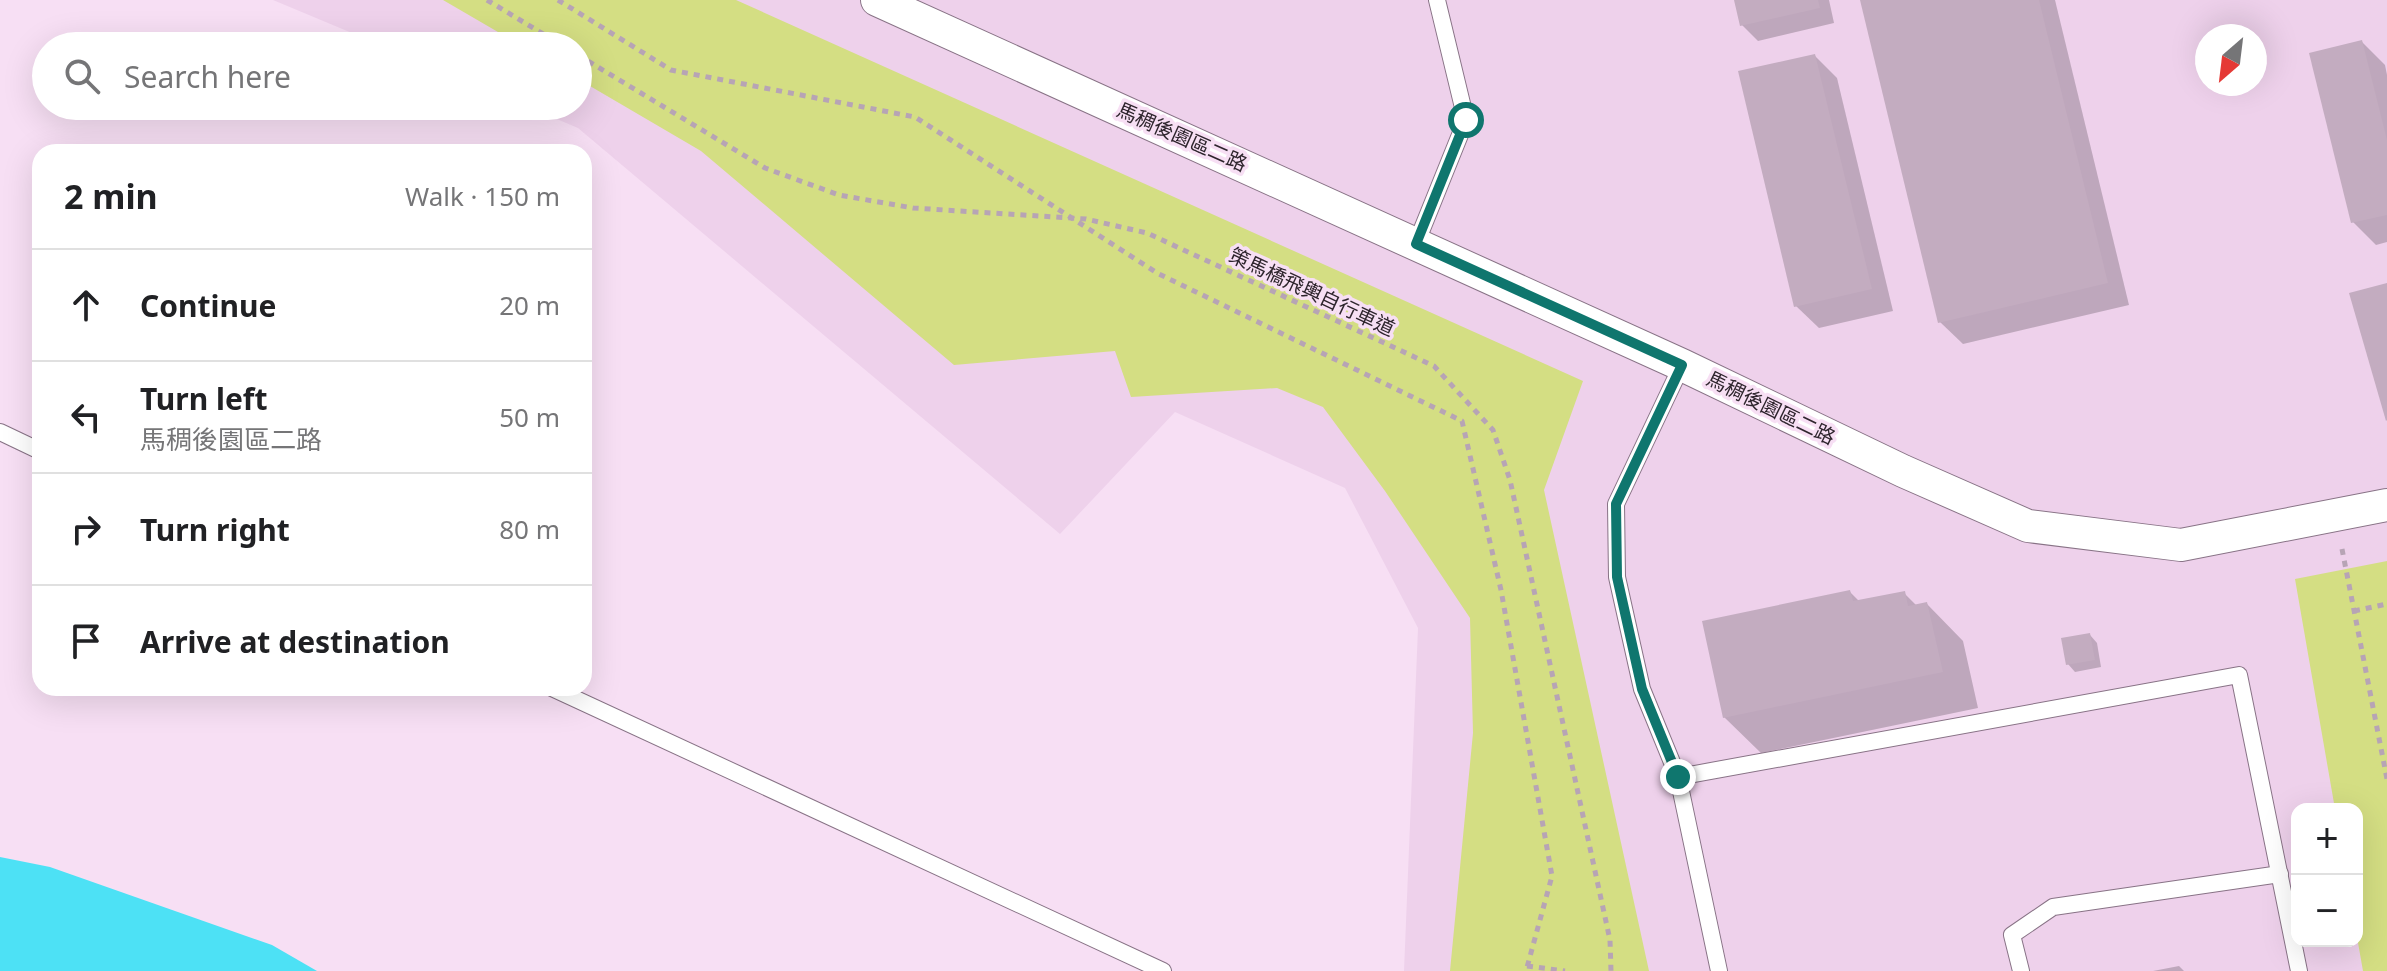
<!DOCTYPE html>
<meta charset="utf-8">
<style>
:root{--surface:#fff;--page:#f6f6f6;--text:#202124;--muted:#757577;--line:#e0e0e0}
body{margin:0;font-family:"Noto Sans","Noto Sans TC",sans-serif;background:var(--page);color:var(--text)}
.controls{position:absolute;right:24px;bottom:24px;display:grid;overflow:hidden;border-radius:16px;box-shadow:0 8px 32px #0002}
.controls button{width:72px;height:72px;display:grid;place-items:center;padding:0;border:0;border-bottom:2px solid var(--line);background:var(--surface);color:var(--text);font:40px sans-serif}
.compass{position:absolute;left:2195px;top:24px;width:72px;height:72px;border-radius:50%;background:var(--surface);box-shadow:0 8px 32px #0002;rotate:208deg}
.stop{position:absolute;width:24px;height:24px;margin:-18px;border:6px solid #0f766e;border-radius:50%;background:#fff}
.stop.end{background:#0f766e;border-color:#fff;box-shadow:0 2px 8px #0008}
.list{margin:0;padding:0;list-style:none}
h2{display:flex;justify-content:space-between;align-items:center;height:104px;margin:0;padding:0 32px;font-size:34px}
h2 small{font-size:26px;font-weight:400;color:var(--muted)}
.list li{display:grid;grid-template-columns:52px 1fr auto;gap:24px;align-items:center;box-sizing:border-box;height:112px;padding:0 32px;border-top:2px solid var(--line)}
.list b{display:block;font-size:30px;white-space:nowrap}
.list p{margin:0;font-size:26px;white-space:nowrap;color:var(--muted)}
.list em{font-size:26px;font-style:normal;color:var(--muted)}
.icon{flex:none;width:44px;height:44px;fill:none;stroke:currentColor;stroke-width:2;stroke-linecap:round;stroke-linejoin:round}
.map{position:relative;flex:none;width:2387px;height:971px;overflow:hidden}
.search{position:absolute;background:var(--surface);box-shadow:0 8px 32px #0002;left:32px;top:32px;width:560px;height:88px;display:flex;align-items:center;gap:20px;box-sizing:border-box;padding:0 28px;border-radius:44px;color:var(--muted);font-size:30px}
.panel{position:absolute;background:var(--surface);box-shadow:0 8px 32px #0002;left:32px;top:144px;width:560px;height:552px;border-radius:24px}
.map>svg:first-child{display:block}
.built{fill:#eed1eb;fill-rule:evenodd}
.green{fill:#d4de83}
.water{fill:#4de1f5}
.shadow{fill:#0003}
.building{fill:#c3acc0}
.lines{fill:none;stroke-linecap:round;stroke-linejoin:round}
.lane-casing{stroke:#887386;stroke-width:18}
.street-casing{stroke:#887386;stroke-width:34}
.path{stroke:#b7a4b5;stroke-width:5;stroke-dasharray:6 6;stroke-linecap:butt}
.lane{stroke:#fff;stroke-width:16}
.street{stroke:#fff;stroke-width:32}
.path-bridge{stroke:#b7a4b5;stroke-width:5;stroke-dasharray:6 6;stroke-linecap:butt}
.route{stroke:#0f766e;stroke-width:10}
.labels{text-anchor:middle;stroke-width:7;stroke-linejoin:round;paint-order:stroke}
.street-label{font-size:20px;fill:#2e252d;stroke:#f7dff4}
</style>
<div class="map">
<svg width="2387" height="971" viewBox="0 0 2387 971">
<rect width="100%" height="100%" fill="#f7dff4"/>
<path class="built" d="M273,0H2387V971H1404L1418,628L1345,488L1175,412L1060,534L578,128L526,106H578V46H383ZM2207,36H2255V84H2207ZM2297,809H2357V941H2297Z"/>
<g class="green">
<polygon points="443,0 736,0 1583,381 1544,490 1649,971 1450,971 1473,733 1470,618 1385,491 1323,407 1277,388 1131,397 1115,351 954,365 701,151 578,79 578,46 522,46"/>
<polygon points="2387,561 2387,971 2363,971 2357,937 2357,809 2335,809 2295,579"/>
</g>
<polygon class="water" points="0,857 50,867 272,945 317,971 0,971"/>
<g class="shadow">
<polygon points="1736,0 1829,0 1834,23 1758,41 1742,25"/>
<polygon points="1862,0 2055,0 2129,305 1963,344 1940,322"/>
<polygon points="2362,42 2385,65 2387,75 2387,242 2376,245 2353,222"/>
<polygon points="1815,56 1837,78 1893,311 1819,328 1796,306"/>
<polygon points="1850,592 1860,602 1904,593 1917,606 1927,604 1963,641 1978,708 1761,753 1724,717"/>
<polygon points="2090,635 2097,643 2101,667 2075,672 2068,664"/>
<polygon points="2179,966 2184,971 2153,971"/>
</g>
<g class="building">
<polygon points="1734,0 1818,0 1820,8 1740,26"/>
<polygon points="1860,0 2039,0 2108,283 1938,323"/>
<polygon points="2362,40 2387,140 2387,215 2351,223 2309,53"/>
<polygon points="1815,54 1872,289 1794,307 1738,71"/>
<polygon points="2387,283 2387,420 2386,421 2349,293"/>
<polygon points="1850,590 1853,601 1905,591 1908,606 1927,602 1943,672 1723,718 1702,621"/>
<polygon points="2090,633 2095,660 2066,665 2061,638"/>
</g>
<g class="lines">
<defs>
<g id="lane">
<polyline points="1416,244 1466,120 1437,0"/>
<polyline points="1682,365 1616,504 1617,577 1642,689 1678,777 1719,971"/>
<polyline points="0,432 40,451"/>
<polyline points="552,688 1163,971"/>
<polyline points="1678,777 2239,675 2299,971"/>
<polyline points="2021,971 2012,935 2053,907 2280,874"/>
</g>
<polyline id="street" points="877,0 1682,365 1903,471 2028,526 2181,545 2387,505"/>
</defs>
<use href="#lane" class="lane-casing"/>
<use href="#street" class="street-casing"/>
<g class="path">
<polyline points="487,0 563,46"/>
<polyline points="558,0 671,70 915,117 1157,273 1462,421 1501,590 1552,876 1526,971"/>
<polyline points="2342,549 2387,779"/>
<polyline points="2354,611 2387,604"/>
<polyline points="1527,966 1565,971"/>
</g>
<use href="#lane" class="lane"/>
<use href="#street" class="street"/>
<polyline class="path-bridge" points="578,55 765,168 839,195 913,208 1086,219 1147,233 1434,366 1493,430 1510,480 1610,940 1611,971"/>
</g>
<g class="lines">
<polyline class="route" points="1466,120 1416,244 1682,365 1616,504 1617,577 1642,689 1678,777"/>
</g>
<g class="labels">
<g class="street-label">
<text transform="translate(1182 137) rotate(24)" y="7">馬稠後園區二路</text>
<text transform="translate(1312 292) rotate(25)" y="7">策馬橋飛輿自行車道</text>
<text transform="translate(1771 408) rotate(26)" y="7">馬稠後園區二路</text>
</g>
</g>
</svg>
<div class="controls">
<button>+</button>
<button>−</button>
</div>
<svg class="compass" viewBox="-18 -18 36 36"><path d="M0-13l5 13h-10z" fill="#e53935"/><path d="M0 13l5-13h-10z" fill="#757577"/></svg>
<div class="stop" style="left:1466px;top:120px"></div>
<div class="stop end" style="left:1678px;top:777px"></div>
<div class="search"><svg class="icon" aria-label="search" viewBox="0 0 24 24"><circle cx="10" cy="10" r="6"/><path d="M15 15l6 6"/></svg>Search here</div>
<section class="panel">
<h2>2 min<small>Walk · 150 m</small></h2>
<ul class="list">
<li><svg class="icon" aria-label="ahead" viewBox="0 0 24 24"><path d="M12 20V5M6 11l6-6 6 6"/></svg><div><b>Continue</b></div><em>20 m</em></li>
<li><svg class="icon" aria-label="left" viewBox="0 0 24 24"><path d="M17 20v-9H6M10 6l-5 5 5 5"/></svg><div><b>Turn left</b><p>馬稠後園區二路</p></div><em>50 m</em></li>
<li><svg class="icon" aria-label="right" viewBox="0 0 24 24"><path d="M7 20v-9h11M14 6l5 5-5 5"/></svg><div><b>Turn right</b></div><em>80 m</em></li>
<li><svg class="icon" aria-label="arrive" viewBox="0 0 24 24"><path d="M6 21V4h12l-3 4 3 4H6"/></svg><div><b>Arrive at destination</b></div></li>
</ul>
</section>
</div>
